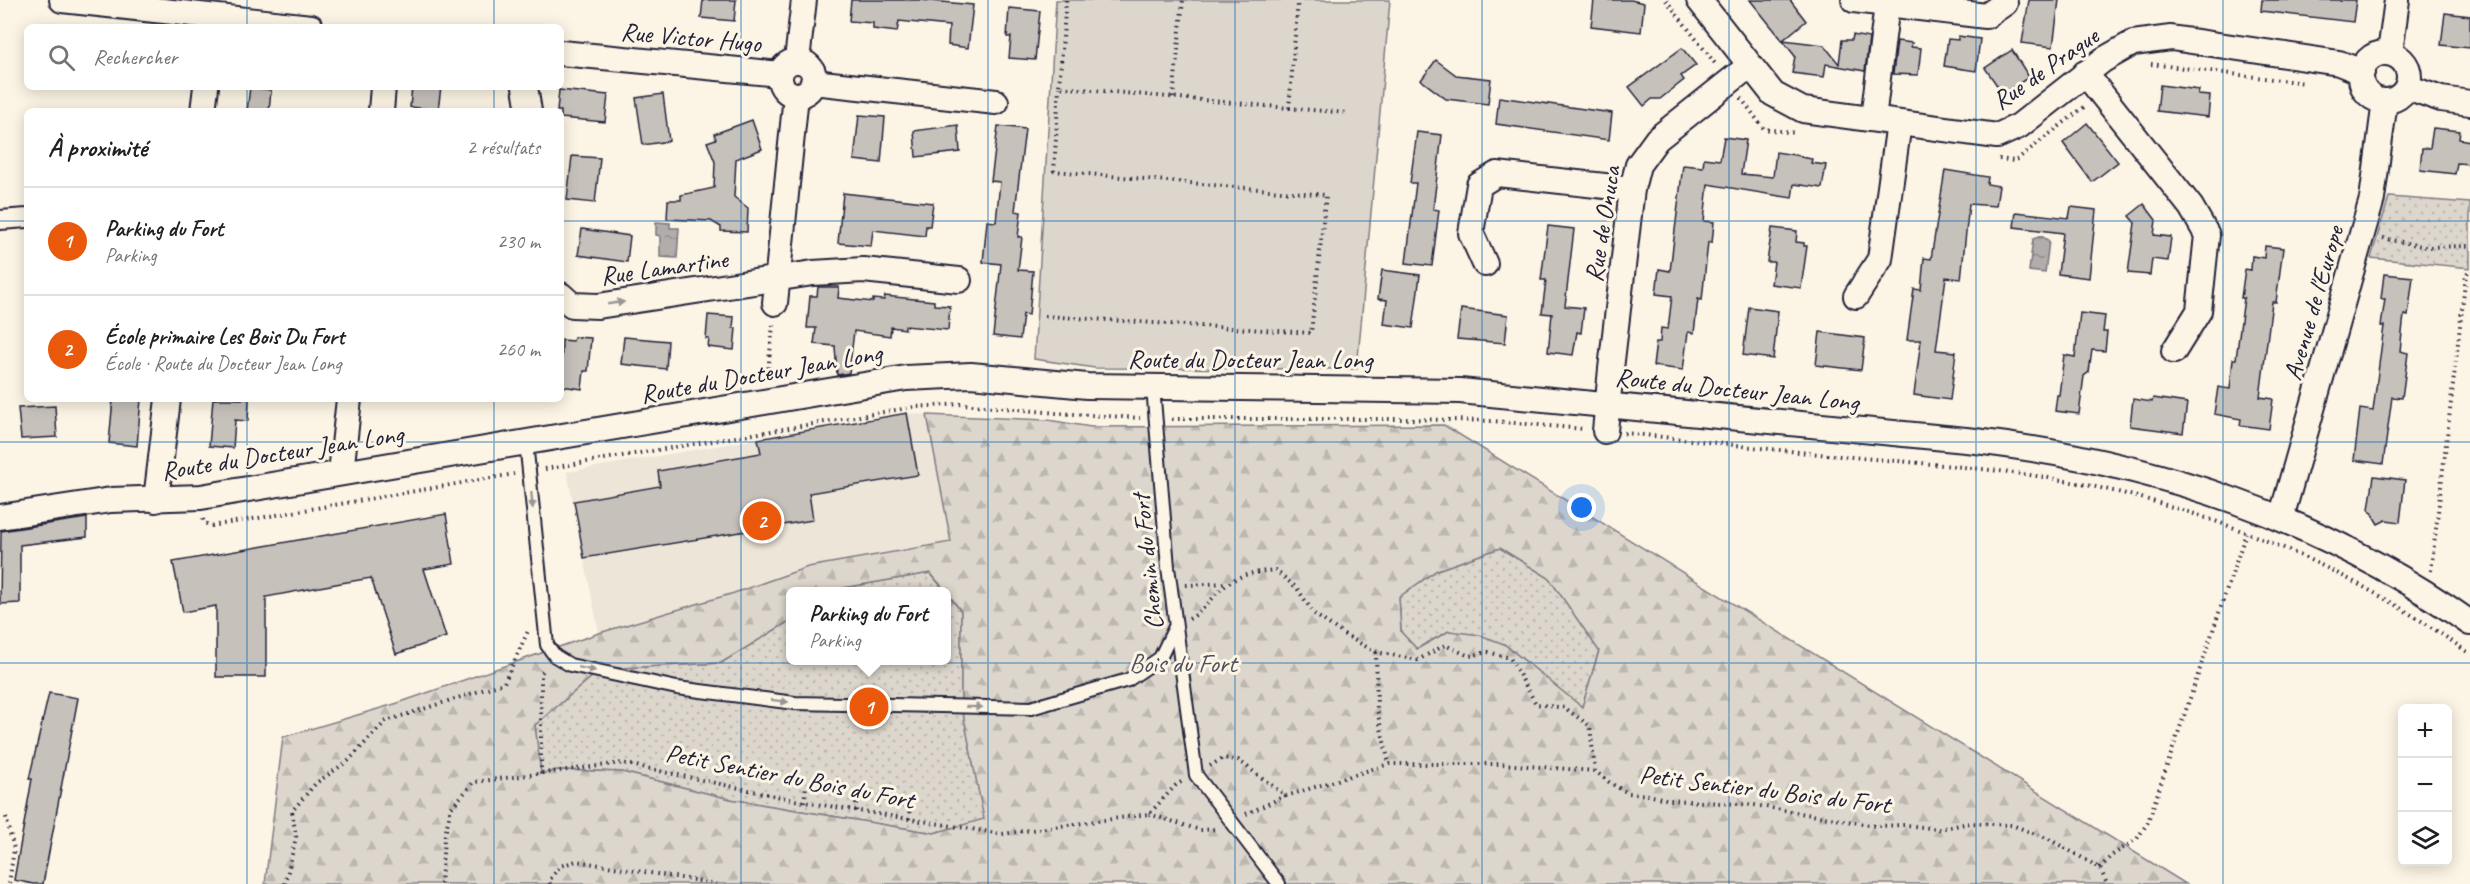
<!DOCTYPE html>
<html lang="fr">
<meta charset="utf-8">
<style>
:root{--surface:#fff;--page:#f2f2f2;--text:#202124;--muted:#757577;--line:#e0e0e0;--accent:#ea580c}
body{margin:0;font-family:Caveat,sans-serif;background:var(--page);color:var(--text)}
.controls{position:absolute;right:18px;bottom:18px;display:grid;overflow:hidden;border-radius:9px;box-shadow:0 3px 15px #0003}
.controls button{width:54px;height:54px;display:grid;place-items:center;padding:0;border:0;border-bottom:2px solid var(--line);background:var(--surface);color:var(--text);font:30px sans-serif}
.you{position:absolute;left:1582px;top:508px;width:21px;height:21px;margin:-15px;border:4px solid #fff;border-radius:50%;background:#1a73e8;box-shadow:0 0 0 9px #1a73e833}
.badge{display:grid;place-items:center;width:39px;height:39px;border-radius:50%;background:var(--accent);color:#fff;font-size:20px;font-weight:700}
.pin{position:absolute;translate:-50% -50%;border:3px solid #fff;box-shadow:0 2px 6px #0006}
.popup{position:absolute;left:786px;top:587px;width:165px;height:78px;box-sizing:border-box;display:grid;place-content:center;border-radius:9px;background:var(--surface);filter:drop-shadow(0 2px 4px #0005);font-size:20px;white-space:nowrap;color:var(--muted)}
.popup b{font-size:22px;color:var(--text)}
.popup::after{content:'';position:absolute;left:50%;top:100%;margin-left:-12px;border:12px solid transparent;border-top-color:var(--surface)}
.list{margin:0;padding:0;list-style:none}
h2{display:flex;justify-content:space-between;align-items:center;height:78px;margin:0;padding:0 24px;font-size:26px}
h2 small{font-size:20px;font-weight:400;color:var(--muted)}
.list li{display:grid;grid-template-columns:39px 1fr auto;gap:18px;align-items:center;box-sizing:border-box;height:108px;padding:0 24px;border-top:2px solid var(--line)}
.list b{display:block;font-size:22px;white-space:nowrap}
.list p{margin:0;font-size:20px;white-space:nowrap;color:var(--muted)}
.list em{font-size:20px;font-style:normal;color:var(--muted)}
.icon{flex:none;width:33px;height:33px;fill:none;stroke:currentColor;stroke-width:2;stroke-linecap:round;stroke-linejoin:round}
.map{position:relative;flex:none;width:2470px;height:884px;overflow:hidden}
.search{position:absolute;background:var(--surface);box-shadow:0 3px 15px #0003;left:24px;top:24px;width:540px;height:66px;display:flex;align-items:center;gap:15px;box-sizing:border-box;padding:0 21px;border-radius:9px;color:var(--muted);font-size:22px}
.panel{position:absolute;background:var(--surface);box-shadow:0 3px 15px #0003;left:24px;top:108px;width:540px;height:294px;border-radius:9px}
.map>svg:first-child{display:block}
.built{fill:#ece5d8}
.grass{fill:url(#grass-dots);stroke:#7f7c84;stroke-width:1.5}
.forest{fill:url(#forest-firs);stroke:#7f7c84;stroke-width:1.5;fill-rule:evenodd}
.garden{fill:#dcd6cc;stroke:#7f7c84;stroke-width:1.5}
.water{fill:url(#water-ripples);stroke:#78757e;stroke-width:1.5}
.building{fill:#c6c1bb;stroke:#22223b;stroke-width:1.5}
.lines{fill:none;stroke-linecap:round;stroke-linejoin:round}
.service-casing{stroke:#22223b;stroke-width:16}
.pedestrian-casing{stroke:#22223b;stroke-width:22}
.minor-casing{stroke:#22223b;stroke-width:28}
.path{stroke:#22223b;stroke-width:4;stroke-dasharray:1.5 4.5;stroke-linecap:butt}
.service{stroke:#fcf5e5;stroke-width:12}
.pedestrian{stroke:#fcf5e5;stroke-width:18}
.minor{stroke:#fcf5e5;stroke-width:24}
.oneway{fill:#9a9698}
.grid{fill:none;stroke:#1f6fb2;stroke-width:1.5;stroke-opacity:0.55}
.labels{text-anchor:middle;stroke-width:6;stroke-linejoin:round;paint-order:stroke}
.street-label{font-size:26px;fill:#22223b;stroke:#fcf5e5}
.park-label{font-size:26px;fill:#504f5f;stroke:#fcf5e5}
</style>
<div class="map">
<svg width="2470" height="884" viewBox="0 0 2470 884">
<defs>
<pattern id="grass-dots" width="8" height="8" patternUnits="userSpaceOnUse" patternTransform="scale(1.5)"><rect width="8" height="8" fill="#dcd6cc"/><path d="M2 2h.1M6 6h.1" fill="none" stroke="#bcb7b0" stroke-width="1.8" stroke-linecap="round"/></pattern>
<pattern id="forest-firs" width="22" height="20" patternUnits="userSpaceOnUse" patternTransform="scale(1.5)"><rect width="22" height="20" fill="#dcd6cc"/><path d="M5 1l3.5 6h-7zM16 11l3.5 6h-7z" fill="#bcb7b0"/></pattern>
<pattern id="water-ripples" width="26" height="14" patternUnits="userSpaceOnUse" patternTransform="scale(1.5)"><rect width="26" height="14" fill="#b2adab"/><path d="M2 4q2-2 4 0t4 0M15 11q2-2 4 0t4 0" fill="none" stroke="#908c8c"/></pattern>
</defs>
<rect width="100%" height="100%" fill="#fcf5e5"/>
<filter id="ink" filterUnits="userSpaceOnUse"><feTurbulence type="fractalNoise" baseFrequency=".0167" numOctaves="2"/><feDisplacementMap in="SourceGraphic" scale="12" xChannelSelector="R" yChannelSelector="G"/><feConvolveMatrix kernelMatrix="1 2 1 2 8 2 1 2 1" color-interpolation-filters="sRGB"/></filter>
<g filter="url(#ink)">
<polygon class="built" points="907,413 927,415 951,542 808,567 734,593 599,633 567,472"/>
<g class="grass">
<polygon points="2389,197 2470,203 2470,268 2371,258"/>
<polygon points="1500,548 1549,578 1599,650 1582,708 1504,644 1449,631 1416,649 1401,632 1399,597 1437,570"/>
<polygon points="930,573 945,591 838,592 843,588"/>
<polygon points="947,594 961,611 961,703 985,820 934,833 730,799 622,772 558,770 541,774 535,725 601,669 721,663 791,620 791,660 947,660"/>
</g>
<path class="forest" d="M927,415L1048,420L1091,427L1444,425L2186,884H265L283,737L398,703L599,633L734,593L808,567L951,542ZM1500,548L1549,578L1599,651L1582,707L1504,644L1480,635L1449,631L1417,649L1401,632L1399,597L1437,570ZM930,573L947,592L961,611V703L984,819L934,833L730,799L622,772L558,770L541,774L535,725L601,669L721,663L791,620V592L838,591L843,588Z"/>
<polygon class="garden" points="1056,0 1390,0 1357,369 1095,368 1034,359"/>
<g class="water">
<polygon points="656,222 670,223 670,228 679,228 677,258 660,257 660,236 656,235"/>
<polygon points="2041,236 2049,241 2045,273 2029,271 2033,239"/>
</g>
<g class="building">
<polygon points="703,0 736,0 734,21 701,18"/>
<polygon points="851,0 921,0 973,5 968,48 948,45 949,26 899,21 897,32 873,29 873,23 849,21"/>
<polygon points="1594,0 1631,0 1644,3 1641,32 1591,26"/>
<polygon points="1750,0 1790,0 1806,21 1783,40 1824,45 1839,64 1842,40 1852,40 1853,35 1869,38 1865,71 1826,64 1824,77 1792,73 1795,56"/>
<polygon points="2029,0 2059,0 2053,47 2022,43"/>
<polygon points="2262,0 2356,0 2353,22 2261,11"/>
<polygon points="1009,8 1040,11 1035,60 1009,58 1011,37 1007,37"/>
<polygon points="2445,13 2470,16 2470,48 2441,45"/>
<polygon points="1958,36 1980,39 1976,71 1944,66 1948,39 1958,40"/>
<polygon points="1897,41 1912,43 1911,47 1921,48 1918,75 1893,74"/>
<polygon points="1682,48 1696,65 1681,76 1684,80 1674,88 1660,99 1652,99 1644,106 1629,87"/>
<polygon points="2012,50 2029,77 2003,94 1985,68"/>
<polygon points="1436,60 1456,75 1491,79 1488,104 1446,99 1421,80"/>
<polygon points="2160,85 2199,90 2198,95 2210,96 2208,117 2157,111"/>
<polygon points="250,87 271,90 269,111 247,111"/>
<polygon points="412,87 441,87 438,110 410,107"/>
<polygon points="559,90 608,95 605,122 561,118 561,111 557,111"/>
<polygon points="663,94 669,141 643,145 636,98"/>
<polygon points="1499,97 1612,113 1609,140 1496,124"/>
<polygon points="859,115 885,117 881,163 854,160"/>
<polygon points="752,120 762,149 736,159 734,197 748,208 747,232 721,231 721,227 711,221 667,219 668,200 681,200 681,195 714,188 715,162 707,142 716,139 714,134"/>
<polygon points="2087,123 2118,162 2092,182 2063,143"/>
<polygon points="958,125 960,152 916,157 914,131"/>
<polygon points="998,126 1025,129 1015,211 1021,212 1018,237 1022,237 1018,270 1033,271 1029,315 1023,314 1020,339 993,336 1001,264 983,262 987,221 996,222 1000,182 991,181"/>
<polygon points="2433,128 2460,131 2459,139 2470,141 2470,164 2457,163 2455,174 2420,170 2422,148 2430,148"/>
<polygon points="1417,132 1442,135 1433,209 1439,210 1432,266 1406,263 1416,183 1410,183"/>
<polygon points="1724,137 1746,140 1741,174 1773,177 1776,152 1801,156 1801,157 1812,159 1811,163 1826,165 1822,188 1794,184 1792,198 1708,184 1704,221 1714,222 1712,243 1708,242 1702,300 1698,299 1694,333 1688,332 1683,370 1653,366 1656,342 1660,342 1661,328 1668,329 1672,296 1656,294 1659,269 1670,271 1683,165 1703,167 1704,158 1720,160"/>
<polygon points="572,156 600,158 595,203 567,200"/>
<polygon points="1945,170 1988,177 1987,184 1999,186 1996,206 1969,204 1961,279 1946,277 1936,350 1956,352 1950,400 1914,395 1921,340 1907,340 1914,289 1921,290 1924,258 1931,259"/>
<polygon points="843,193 933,203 930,226 926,226 925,236 873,230 871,246 838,243"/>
<polygon points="2144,204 2156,220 2154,235 2171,237 2168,261 2152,259 2150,275 2128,273 2135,223 2129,216"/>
<polygon points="2071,207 2096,210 2089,278 2058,274 2063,233 2014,227 2016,212 2069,218"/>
<polygon points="1548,226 1574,229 1565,306 1584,308 1581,333 1577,332 1573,355 1548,352 1552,314 1542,313 1546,280 1541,280"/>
<polygon points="1772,228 1797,231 1796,242 1804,243 1804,246 1807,246 1801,288 1771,284 1774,262 1767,262"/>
<polygon points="582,229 630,236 627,262 578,255"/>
<polygon points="2265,246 2283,248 2276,302 2272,302 2260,397 2273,399 2269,429 2240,425 2241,419 2214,414 2218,387 2230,389 2233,359 2236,359 2244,298 2241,298 2245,269 2251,270 2252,256 2264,258"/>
<polygon points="1382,270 1420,275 1413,328 1384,324 1387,300 1378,299"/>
<polygon points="2384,274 2413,277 2408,316 2404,315 2400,351 2408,353 2402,398 2392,397 2383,464 2354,460 2360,409 2373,411 2384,326 2381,326 2385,299 2381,299"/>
<polygon points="818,287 839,287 838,298 873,302 873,299 884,300 885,296 934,301 934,305 950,306 948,330 905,326 905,329 891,327 890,336 854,331 849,373 837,375 835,346 814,344 816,328 807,328 810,296 817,296"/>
<polygon points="1749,307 1778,311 1773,359 1743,355"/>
<polygon points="1461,309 1508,315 1505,343 1457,339"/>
<polygon points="2080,313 2105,316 2103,332 2107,332 2105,351 2092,350 2089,372 2084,376 2079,414 2055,411 2057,395 2059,395 2064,355 2075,357"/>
<polygon points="708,315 734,317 733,328 736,328 734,350 708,347 709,339 706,339"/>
<polygon points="1820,332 1865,338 1861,370 1816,365"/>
<polygon points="574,337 591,338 588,371 584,371 582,389 561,386 562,340 573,341"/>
<polygon points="624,337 668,341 666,369 621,364"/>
<polygon points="2153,398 2187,403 2183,433 2130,426 2133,399 2152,402"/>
<polygon points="113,399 141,399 137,446 109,443"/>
<polygon points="213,399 249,399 248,421 235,420 233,448 209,446"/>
<polygon points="55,406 57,437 21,439 18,408"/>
<polygon points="907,413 918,475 809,493 813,520 584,558 574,501 660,486 658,471 761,453 758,439"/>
<polygon points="2374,476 2405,480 2400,522 2386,520 2378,524 2369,509"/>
<polygon points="446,514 454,564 424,569 446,637 396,654 371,578 341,583 266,597 266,677 216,677 216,606 183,612 173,562"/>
<polygon points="87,518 87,537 20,545 20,603 0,604 1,531"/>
<polygon points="49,693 78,698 43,884 33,884 14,880 32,779 29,779"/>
</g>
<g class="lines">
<defs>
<g id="service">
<polyline points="1153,387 1168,567 1196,775 1279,884"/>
<polyline points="526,442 547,645 555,656 570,665 677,688 795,703 1031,708 1128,680 1160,658 1175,627"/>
</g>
<polyline id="pedestrian" points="0,220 27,218"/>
<g id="minor">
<polyline points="62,0 311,27"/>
<polyline points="1699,0 1773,94 1803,110 1997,136 2019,126 2103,60 2133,43 2171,38 2339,63 2362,72"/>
<polyline points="1854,0 1986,16 2005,3"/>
<polyline points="561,53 780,74"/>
<polyline points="2390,53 2397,0"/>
<circle cx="2385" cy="77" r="24"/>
<polyline points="797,60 804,0"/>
<circle cx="797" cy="78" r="17"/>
<polyline points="2085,73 2191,207 2207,235 2199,311 2174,351"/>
<polyline points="813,82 996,102"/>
<polyline points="525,87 529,111"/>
<polyline points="2407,87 2441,99 2470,103"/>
<polyline points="203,111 206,87"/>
<polyline points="381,111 383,87"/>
<polyline points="1873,119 1887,4"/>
<polyline points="1485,264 1471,233 1479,185 1497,174 1632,189"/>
<polyline points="561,295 572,305 598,306 813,273 863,270 959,280"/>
<polyline points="1856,296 1880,259 1899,123"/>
<polyline points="775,303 796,95"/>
<polyline points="1605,431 1611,369 1632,189 1638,165 1657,139 1749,66"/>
<polyline points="341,473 349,399"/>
<polyline points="156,500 168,399"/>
<path d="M0,517L111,500L201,497L906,378L971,375L1087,386L1460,391L1976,441C2153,462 2324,519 2470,623"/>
<polyline points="2281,518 2372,199 2385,101"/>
</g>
</defs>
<use href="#service" class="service-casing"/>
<use href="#pedestrian" class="pedestrian-casing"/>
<use href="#minor" class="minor-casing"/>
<g class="path">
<polyline points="1066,0 1059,87 1289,108 1298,0"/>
<polyline points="1666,0 1717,66"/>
<polyline points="2151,64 2305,83"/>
<polyline points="1173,98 1183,0"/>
<polyline points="1741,98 1764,129 1796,133"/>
<polyline points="1289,108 1347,113"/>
<polyline points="1999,159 2015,161 2084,107"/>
<polyline points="2383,238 2426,247 2470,246"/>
<polyline points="1045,316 1311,333 1326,195 1054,171 1059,87"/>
<polyline points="767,380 773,325"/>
<polyline points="1172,419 1408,419 1492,421 1584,429"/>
<path d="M1624,433C1686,439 1747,447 1809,453C1887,461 1965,465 2043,477C2194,501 2346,564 2470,654"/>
<polyline points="545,469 914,407 962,404 1056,413 1140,418"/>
<polyline points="203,519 204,523 212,526 514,474"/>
<polyline points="2431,571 2466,275 2470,269"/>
<polyline points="1186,585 1227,583"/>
<path d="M1189,619C1206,610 1214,593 1229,583C1243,573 1259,572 1275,570L1297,588L1314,614L1345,635L1376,652L1418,660L1445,645L1469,656L1488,652L1510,658L1536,704L1565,708L1590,726L1595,771L1610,783L1628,793L1648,795L1670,800L1754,805L1876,826L1906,825L1939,829L1970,823L2012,825L2049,839L2100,868L2107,884"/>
<polyline points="1376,652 1377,710 1389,764"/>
<polyline points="1210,766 1223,758 1238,760 1286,796 1389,764 1501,764 1595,771"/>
<polyline points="541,774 541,673 545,668"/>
<polyline points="804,802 806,786"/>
<polyline points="856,811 856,790"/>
<polyline points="1149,814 1200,830 1218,829"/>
<polyline points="1246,814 1285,796"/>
<polyline points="6,817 14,849 9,884"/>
<polyline points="909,819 910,804"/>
<polyline points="2100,868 2111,856 2137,839 2148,822 2246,533"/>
<polyline points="285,884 296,837 292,811 316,783 348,761 386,721 504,683 529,629"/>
<polyline points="441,884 444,839 451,808 474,782 622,763 804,802 1002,834 1149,814 1176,785 1183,781"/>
<polyline points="550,884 549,881 560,866 576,861 718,884"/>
</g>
<use href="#service" class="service"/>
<use href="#pedestrian" class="pedestrian"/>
<use href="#minor" class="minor"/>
</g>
<defs><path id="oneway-solid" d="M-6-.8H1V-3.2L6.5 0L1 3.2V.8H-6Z" transform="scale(1.5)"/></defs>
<g class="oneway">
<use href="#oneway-solid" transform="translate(616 303) rotate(-8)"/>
<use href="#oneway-solid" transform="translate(532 500) rotate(85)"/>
<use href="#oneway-solid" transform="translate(587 669) rotate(12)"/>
<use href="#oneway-solid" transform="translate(780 701) rotate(7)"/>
<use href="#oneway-solid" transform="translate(974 707) rotate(1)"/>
</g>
</g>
<path class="grid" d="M247,0V27M494,0V27M741,0V884M988,0V884M1235,0V884M1482,0V884M1729,0V884M1976,0V884M2223,0V884M247,87V111M494,87V111M0,221H27M561,221H2470M247,399V884M494,399V884M0,442H2470M0,663H2470"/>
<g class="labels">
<g class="street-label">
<text transform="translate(691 37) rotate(5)" y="9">Rue Victor Hugo</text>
<text transform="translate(2045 68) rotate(-35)" y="9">Rue de Prague</text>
<text transform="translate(1602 224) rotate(-81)" y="9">Rue de Onuca</text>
<text transform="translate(664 267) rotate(-8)" y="9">Rue Lamartine</text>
<text transform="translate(2313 303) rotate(-74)" y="9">Avenue de l'Europe</text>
<text x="1250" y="368">Route du Docteur Jean Long</text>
<text transform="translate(761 373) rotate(-10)" y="9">Route du Docteur Jean Long</text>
<text transform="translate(1737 389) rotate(6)" y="9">Route du Docteur Jean Long</text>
<text transform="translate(282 452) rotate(-9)" y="9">Route du Docteur Jean Long</text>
<text transform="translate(1147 562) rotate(-96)" y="9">Chemin du Fort</text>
<text transform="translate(790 776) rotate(11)" y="9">Petit Sentier du Bois du Fort</text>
<text transform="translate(1765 789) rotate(7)" y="9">Petit Sentier du Bois du Fort</text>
</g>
<g class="park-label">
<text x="1183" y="672">Bois du Fort</text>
</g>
</g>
</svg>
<div class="controls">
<button>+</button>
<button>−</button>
<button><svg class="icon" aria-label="layers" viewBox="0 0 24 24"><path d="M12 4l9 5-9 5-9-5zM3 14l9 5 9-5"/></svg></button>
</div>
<div class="you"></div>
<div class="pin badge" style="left:869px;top:707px">1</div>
<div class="popup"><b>Parking du Fort</b>Parking</div>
<div class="pin badge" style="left:762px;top:521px">2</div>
<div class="search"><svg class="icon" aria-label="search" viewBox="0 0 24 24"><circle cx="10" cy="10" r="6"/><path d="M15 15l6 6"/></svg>Rechercher</div>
<section class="panel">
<h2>À proximité<small>2 résultats</small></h2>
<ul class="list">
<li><span class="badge">1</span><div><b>Parking du Fort</b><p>Parking</p></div><em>230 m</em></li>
<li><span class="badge">2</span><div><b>École primaire Les Bois Du Fort</b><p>École · Route du Docteur Jean Long</p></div><em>260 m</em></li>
</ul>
</section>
</div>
